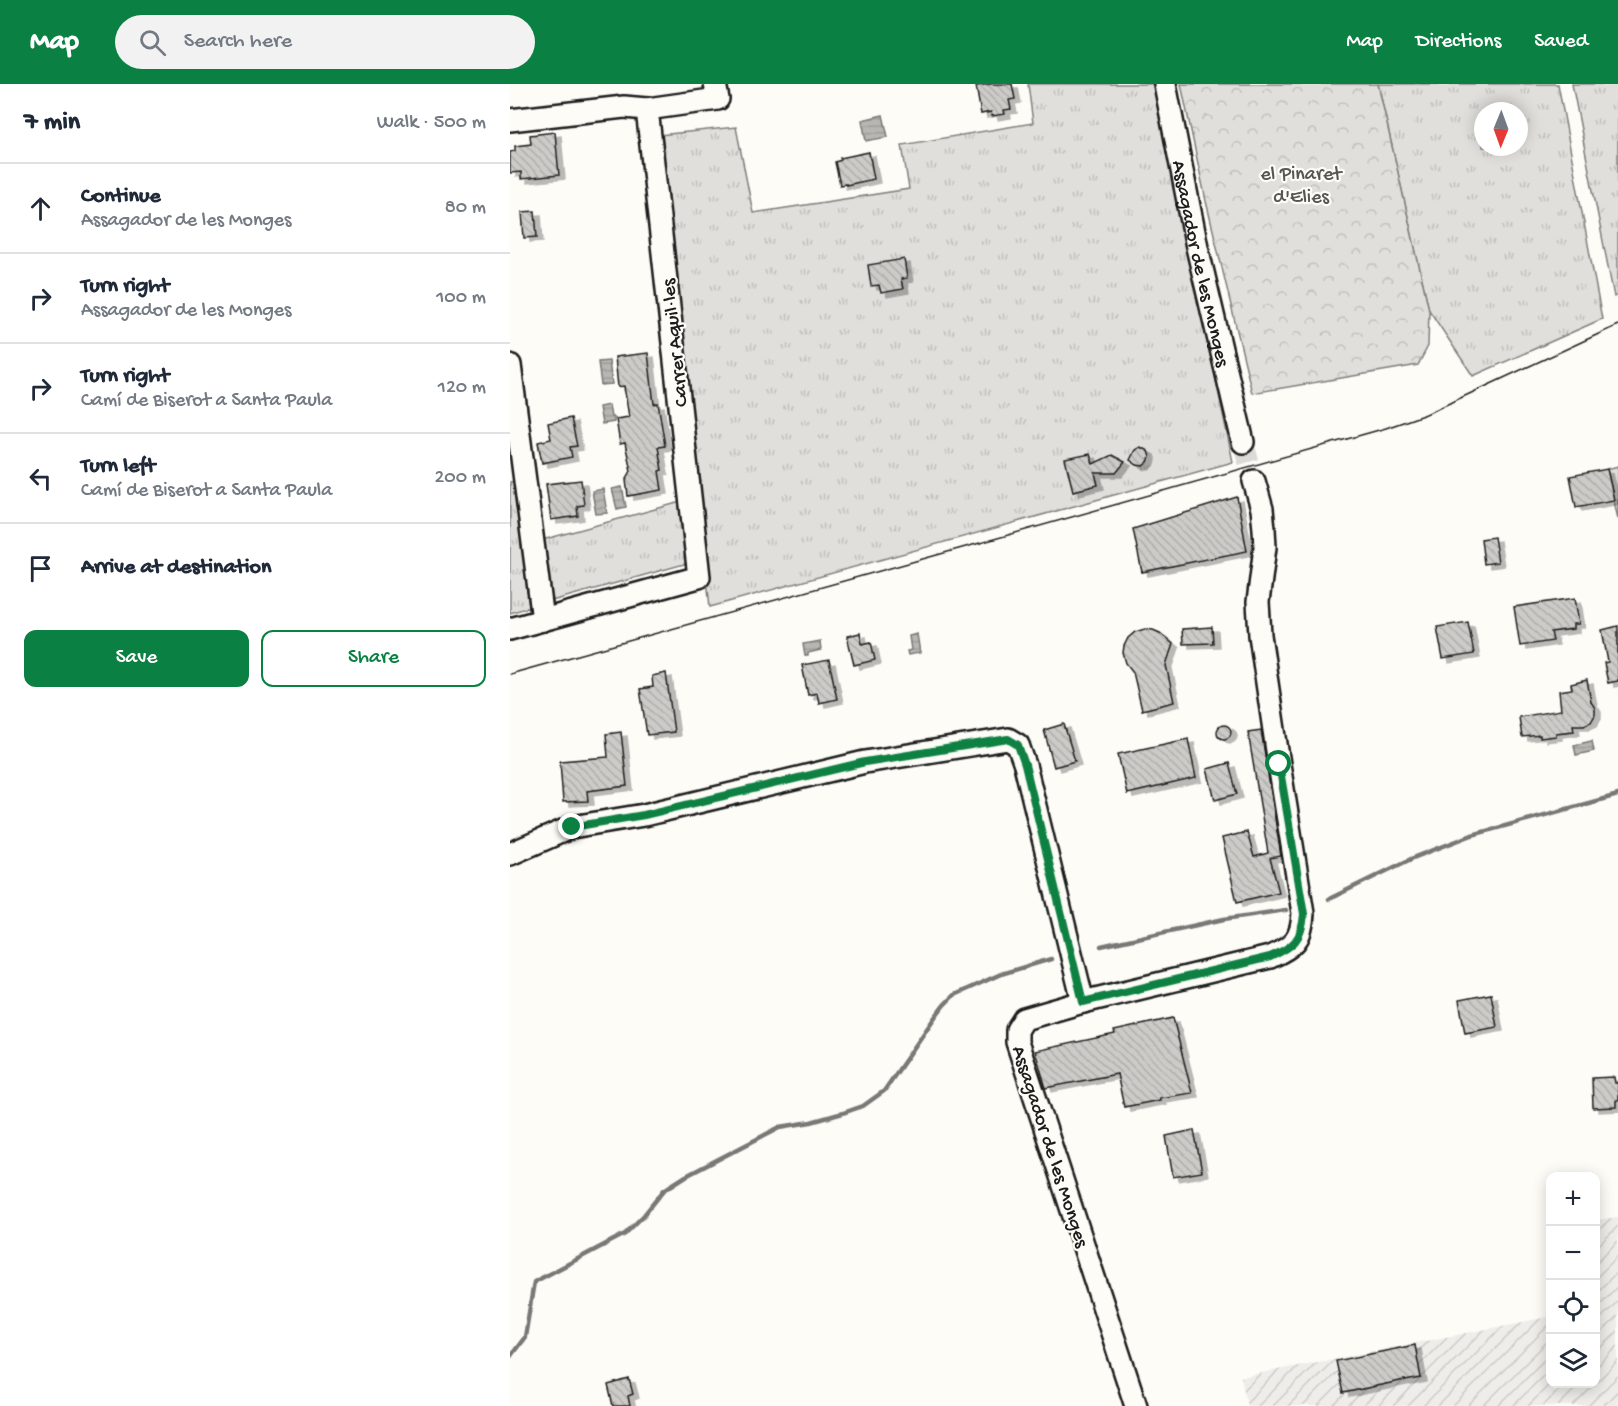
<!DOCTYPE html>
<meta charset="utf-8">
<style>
:root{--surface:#fff;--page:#f2f2f3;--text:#1f2937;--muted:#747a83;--line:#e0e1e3;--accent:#0b8043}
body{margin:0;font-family:"Gochi Hand",sans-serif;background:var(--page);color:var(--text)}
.controls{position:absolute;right:18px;bottom:18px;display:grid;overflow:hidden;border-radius:12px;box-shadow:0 3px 15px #0003}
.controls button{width:54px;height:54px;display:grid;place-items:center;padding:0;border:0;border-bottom:2px solid var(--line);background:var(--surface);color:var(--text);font:30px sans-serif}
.compass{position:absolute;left:964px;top:18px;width:54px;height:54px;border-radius:50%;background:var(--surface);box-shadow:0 3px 15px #0003;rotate:181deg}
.stop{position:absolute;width:18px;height:18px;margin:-14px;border:4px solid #0b8043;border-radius:50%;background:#fff}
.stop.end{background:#0b8043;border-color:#fff;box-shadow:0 2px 6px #0008}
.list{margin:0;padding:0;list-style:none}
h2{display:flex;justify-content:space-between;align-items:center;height:78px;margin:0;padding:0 24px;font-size:26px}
h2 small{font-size:20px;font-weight:400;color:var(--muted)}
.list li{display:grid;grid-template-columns:39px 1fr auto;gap:18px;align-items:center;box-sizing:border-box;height:90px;padding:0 24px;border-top:2px solid var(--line)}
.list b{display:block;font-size:22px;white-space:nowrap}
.list p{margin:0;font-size:20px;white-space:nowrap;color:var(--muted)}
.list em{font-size:20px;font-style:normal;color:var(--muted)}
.actions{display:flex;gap:12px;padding:18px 24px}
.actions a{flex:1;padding:14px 0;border:2px solid var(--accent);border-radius:12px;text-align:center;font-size:21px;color:var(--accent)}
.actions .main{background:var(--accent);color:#fff}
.icon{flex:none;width:33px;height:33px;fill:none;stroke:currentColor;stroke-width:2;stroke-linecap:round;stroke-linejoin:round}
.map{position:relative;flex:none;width:1108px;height:1322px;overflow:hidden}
header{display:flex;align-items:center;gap:36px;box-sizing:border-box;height:84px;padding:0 30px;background:var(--accent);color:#fff}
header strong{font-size:28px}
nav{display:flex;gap:33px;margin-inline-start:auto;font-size:21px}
.search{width:420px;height:54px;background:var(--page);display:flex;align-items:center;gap:15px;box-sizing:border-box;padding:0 21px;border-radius:33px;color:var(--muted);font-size:22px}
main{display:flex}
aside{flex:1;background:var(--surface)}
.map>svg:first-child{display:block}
.industrial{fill:url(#industrial-furrows)}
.grass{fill:url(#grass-tufts);stroke:#7e7e7c;stroke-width:1.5;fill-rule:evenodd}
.forest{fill:url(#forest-crowns);stroke:#7e7e7c;stroke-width:1.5}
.pitch{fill:#e0dfdb;stroke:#7e7e7c;stroke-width:1.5}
.water{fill:url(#water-rules);stroke:#797876;stroke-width:1.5}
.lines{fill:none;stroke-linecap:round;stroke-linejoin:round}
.stream{stroke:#797876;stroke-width:4.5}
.building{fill:url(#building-back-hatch);stroke:#1c1c1c;stroke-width:1.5;filter:url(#shadow)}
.minor-tunnel{stroke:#dbdad6;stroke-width:21;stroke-dasharray:21 10;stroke-linecap:butt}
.minor-casing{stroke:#1c1c1c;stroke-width:26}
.minor{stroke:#fdfcf7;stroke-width:21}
.tram{stroke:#1c1c1c;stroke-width:1.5}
.route{stroke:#0b8043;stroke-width:8}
.labels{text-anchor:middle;stroke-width:4.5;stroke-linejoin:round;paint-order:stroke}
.park-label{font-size:20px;fill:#575655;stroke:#fdfcf7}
.street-label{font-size:20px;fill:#1c1c1c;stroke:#fdfcf7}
</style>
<header>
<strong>Map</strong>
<div class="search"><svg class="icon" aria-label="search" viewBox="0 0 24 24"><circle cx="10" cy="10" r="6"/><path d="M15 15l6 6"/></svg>Search here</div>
<nav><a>Map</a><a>Directions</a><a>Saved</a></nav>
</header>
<main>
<aside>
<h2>7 min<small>Walk · 500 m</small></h2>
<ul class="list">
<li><svg class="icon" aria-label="ahead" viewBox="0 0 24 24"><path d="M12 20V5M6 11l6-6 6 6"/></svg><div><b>Continue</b><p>Assagador de les Monges</p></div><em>80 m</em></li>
<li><svg class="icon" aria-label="right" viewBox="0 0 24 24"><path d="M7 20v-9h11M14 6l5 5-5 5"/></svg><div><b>Turn right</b><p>Assagador de les Monges</p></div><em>100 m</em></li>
<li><svg class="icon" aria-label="right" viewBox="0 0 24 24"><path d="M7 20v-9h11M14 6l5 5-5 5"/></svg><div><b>Turn right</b><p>Camí de Biserot a Santa Paula</p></div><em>120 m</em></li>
<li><svg class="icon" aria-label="left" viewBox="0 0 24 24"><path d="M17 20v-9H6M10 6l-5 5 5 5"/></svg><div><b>Turn left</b><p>Camí de Biserot a Santa Paula</p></div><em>200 m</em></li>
<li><svg class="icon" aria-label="arrive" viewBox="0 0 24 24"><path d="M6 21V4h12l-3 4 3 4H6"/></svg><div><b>Arrive at destination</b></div></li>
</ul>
<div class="actions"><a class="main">Save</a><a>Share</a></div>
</aside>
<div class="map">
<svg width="1108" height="1322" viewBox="0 0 1108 1322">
<defs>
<pattern id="industrial-furrows" width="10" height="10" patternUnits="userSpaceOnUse" patternTransform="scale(1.5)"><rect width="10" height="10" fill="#eeede9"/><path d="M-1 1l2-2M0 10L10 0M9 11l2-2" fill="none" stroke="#cccbc7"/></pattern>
<pattern id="grass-tufts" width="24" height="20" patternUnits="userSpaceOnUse" patternTransform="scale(1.5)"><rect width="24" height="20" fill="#e0dfdb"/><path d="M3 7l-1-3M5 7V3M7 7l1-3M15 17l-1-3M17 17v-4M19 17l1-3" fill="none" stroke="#c0bfbb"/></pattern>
<pattern id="forest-crowns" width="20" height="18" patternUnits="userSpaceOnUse" patternTransform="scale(1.5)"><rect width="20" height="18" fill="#e0dfdb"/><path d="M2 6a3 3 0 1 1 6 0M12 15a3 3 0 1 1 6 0" fill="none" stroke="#c0bfbb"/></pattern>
<pattern id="water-rules" width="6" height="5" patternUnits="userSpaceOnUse" patternTransform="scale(1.5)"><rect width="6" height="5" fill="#b7b6b2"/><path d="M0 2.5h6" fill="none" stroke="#9d9c98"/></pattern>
<pattern id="building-back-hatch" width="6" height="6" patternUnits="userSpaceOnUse" patternTransform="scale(1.5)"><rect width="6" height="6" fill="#cccbc8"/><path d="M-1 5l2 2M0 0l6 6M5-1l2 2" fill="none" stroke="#afaeab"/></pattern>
<filter id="shadow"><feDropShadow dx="6" dy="4" stdDeviation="0" flood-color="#0004"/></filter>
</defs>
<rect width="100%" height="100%" fill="#fdfcf7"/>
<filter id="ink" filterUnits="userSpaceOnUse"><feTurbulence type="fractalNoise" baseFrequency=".0167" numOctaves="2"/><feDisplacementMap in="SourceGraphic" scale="12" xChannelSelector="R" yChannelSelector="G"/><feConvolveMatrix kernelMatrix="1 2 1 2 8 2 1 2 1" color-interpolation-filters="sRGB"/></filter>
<g filter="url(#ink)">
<polygon class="industrial" points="1108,1133 1108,1322 737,1322 731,1293 1038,1233 1040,1202 1040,1300 1086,1300 1086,1136"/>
<g class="grass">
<polygon points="518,0 644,0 723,378 200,523 149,51 226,43 243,129 399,105 392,61 523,39"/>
<path d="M868,0H1048L1092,235L963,292L919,226ZM973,27H1009V63H973Z"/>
<polygon points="1062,0 1108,0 1108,211 1104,213"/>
<polygon points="6,397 19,523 0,529 0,398"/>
<polygon points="171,418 178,479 38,518 32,456"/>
</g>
<polygon class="forest" points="671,0 868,0 919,226 918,262 908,281 742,309 696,117"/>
<polygon class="pitch" points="1108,382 1108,435 1097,385"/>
<g class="water">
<polygon points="373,31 378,53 356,57 352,36"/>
<polygon points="99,277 102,300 91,301 88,278"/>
<polygon points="99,321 101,333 104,333 104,338 92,340 89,323"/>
<polygon points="112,403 116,423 107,425 102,405"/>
<polygon points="93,405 97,429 86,430 82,407"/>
<polygon points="407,550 410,569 398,571 397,567 401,566 399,552"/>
<polygon points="310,557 311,566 298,569 298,572 295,572 293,560"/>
<polygon points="1082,657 1084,667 1066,671 1064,661"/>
</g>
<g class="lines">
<g class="stream">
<polyline points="819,815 903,774 962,751 1108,711"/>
<polyline points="591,862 714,835 776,826"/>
<polyline points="0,1273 15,1253 24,1198 115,1150 134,1131 154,1106 176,1092 270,1043 301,1038 333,1029 353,1022 374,1007 425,933 434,921 444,911 491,890 541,875"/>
</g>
</g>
<g class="building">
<polygon points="481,0 502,0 505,15 499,16 501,25 494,26 495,30 482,32 481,28 471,30 466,2"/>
<polygon points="45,48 49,91 11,95 11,88 0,89 0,68 5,67 5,62 21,60 20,51"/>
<polygon points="359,68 364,95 336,101 336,100 330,101 325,78 331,76 330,74"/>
<polygon points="25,127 27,153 14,154 12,128"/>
<polygon points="394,175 397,194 391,195 393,205 371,209 369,201 361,202 358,181"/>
<polygon points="138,269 144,320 148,319 155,362 148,363 152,386 149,387 152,406 118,412 116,396 121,387 115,359 110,360 106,335 119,333 114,302 108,303 105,273"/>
<polygon points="61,334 67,362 60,363 62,373 32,379 28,358 41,355 38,339"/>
<polygon points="630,363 638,367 640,373 638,378 633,382 627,381 620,376 625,366"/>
<polygon points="580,370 583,380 602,371 615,378 606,389 585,389 588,401 563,407 555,375"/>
<polygon points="1097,385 1104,416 1066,423 1060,392"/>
<polygon points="71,396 74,421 67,422 68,432 41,436 36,400"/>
<polygon points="727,413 737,467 632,488 623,445"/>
<polygon points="984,453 988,478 974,480 971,455"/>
<polygon points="1065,514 1069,540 1063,540 1063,545 1041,548 1043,557 1010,562 1004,523"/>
<polygon points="958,538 964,570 933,575 927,543"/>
<polygon points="1108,542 1108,597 1098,599 1094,579 1098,578 1092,546"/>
<polygon points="702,543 703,559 673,560 672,545"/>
<polygon points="635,545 643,546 650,549 663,560 656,581 664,618 632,626 623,588 616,579 613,569 614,562 618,554 625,548"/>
<polygon points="350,549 352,560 361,558 365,576 344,581 337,552"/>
<polygon points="319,576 327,615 309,619 307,609 298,611 292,581"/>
<polygon points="156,589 164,648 137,651 130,605 143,603 142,592"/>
<polygon points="1077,596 1081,618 1085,624 1085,631 1081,638 1074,641 1063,641 1064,647 1046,649 1046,652 1030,654 1030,651 1012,653 1009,633 1051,626 1049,607 1062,605 1061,600"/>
<polygon points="554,640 565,677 544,683 534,646"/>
<circle cx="714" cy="648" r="7"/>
<polygon points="751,646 771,772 760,774 769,808 727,818 712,754 737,748 744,773 758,769 738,648"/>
<polygon points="111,648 117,702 77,707 78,717 53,718 50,677 98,673 96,650"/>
<polygon points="678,655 686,694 617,710 608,670"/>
<polygon points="719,679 727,710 705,716 697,685"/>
<polygon points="981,910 987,943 955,949 949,916"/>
<polygon points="663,934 682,1009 649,1014 650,1016 614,1023 607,990 536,1004 525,967 605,950 604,947"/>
<polygon points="1104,993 1105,999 1108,999 1108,1016 1106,1016 1106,1023 1083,1024 1082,994"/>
<polygon points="684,1046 692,1088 663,1093 656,1052"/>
<polygon points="905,1261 911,1294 895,1297 895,1296 833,1309 826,1277"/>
<polygon points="119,1295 123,1310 118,1312 120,1322 103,1322 98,1301"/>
</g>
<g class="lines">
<polyline class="minor-tunnel" points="733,358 744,397"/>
<defs>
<g id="minor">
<path id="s1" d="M655,0L687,163L733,358"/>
<polyline points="0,36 114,23 137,25"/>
<polyline points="0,281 33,536"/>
<polyline points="0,545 189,493 137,25 208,15 205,0"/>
<polyline points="0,770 62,743 134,731 355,678 498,655 508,661 515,681 573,918"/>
<path d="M626,1322L507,958V946L514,935L573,918L760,873C783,863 792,856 793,829L769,680L750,551L748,518L755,463L754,445L752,425L744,397"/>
</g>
</defs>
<use href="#minor" class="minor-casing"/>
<use href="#minor" class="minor"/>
<polyline class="tram" points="0,590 470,459 876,344 916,330 1108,241"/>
</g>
</g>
<g class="lines" filter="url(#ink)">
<path class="route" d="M62,743L134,731L355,678L498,655L508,661L515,681L573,918L760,873C783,863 792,856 794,830L769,680"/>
</g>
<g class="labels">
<g class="park-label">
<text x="791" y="95">el Pinaret<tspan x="791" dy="23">d'Elies</tspan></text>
</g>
<g class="street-label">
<text dy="7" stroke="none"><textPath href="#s1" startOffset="183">Assagador de les Monges</textPath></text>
<text transform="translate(163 259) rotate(-96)" y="7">Carrer Aquil·les</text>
<text transform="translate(542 1062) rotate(72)" y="7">Assagador de les Monges</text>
</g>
</g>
</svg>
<div class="controls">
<button>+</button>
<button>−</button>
<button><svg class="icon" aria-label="locate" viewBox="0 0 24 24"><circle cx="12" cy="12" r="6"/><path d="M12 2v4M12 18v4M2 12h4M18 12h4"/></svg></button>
<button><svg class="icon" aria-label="layers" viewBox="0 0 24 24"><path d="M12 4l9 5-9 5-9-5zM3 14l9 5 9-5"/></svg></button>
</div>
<svg class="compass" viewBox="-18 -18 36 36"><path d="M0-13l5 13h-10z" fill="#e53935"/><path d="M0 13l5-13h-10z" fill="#747a83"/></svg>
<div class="stop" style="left:769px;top:680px"></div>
<div class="stop end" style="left:62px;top:743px"></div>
</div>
</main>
